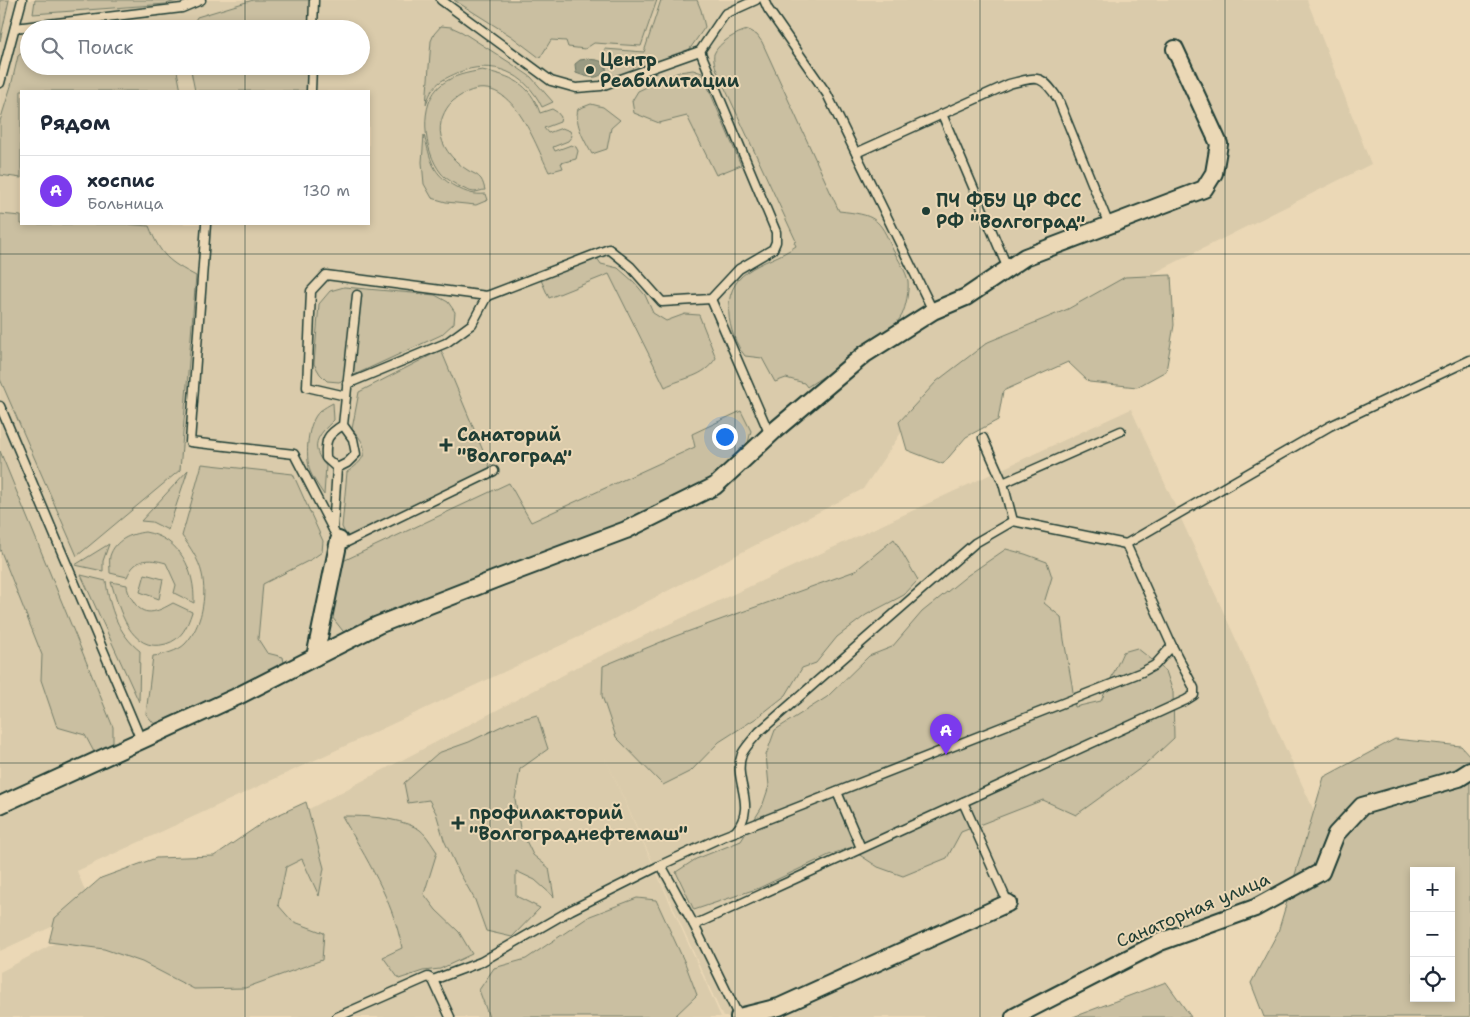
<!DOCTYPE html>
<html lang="ru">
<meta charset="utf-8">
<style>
:root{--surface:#fff;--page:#f6f6f7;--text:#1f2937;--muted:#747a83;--line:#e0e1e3;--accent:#7c3aed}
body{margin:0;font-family:"Shantell Sans",sans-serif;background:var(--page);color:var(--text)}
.controls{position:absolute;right:15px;bottom:15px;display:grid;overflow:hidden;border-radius:0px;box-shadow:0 2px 8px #0003}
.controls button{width:45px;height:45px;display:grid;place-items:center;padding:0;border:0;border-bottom:1px solid var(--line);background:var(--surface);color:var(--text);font:25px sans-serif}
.you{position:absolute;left:724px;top:436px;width:18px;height:18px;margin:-12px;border:4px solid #fff;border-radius:50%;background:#1a73e8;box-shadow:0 0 0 8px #1a73e833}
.badge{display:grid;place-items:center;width:32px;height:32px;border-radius:50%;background:var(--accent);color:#fff;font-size:16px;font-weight:700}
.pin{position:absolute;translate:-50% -41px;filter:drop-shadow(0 1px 2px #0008)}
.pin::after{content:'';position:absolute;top:26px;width:18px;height:15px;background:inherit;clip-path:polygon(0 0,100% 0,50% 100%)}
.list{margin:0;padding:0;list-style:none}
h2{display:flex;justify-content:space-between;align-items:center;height:65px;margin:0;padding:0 20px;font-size:21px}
h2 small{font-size:16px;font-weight:400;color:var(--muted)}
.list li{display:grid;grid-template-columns:32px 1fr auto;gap:15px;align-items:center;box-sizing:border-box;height:70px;padding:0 20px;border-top:1px solid var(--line)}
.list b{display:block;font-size:19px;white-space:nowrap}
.list p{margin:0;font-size:16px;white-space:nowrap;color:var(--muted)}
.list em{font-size:16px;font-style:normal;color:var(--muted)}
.icon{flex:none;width:28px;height:28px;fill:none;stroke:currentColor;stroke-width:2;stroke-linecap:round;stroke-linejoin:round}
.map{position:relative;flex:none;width:1470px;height:1017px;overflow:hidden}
.search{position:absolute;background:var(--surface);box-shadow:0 2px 8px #0003;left:20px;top:20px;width:350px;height:55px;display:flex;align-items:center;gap:12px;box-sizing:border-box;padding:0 18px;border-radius:28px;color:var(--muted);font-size:19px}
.panel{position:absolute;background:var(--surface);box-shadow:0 2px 8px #0003;left:20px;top:90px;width:350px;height:135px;border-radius:0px}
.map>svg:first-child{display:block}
.built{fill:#dacbab;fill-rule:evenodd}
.green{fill:#cabfa1;stroke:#747e6a;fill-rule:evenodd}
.water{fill:#9a9b83;stroke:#697563}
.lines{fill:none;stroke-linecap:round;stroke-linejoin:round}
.lane-casing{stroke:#1f3d34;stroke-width:11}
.street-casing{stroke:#1f3d34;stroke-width:20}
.lane{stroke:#ebd8b6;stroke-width:8}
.street{stroke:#ebd8b6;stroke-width:16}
.grid{fill:none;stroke:#1f3d34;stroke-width:1;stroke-opacity:0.55}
.poi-dot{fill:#1f3d34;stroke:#ebd8b6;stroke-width:2}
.labels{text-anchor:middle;stroke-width:4;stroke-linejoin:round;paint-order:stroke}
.poi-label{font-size:18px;font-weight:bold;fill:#1f3d34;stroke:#ebd8b6;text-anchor:start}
.street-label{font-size:18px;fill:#1f3d34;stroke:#ebd8b6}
</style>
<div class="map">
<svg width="1470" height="1017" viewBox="0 0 1470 1017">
<rect width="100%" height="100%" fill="#ebd8b6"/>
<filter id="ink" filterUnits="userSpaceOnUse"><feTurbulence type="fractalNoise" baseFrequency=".02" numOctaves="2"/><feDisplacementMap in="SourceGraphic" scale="10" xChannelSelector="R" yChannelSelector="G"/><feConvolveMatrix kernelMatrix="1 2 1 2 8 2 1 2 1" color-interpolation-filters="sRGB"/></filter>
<g filter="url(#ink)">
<g class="built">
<path d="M0,0H1307L1371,164L985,358L922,402L863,489L583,635L77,871L92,908L0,951ZM29,29H361V66H29ZM21,91H369V224H21Z"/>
<polygon points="1131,409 1341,870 1027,1017 723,1017 604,755 721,1017 0,1017 0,972 567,673 566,672"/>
</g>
<g class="green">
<polygon points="0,0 9,0 0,41"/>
<polygon points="35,0 179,0 166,4 33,14"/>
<polygon points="253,0 312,0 315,29 190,29 197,17"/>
<polygon points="454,0 657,0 641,46 594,43 585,49 568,47 566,41 551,40 540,58 511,36"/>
<polygon points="661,0 697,0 701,10 705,27 689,50 609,79 604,60 605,49 644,52"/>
<path d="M441,26L451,27L462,32L512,64L531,77L553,102L542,107C526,73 493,58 457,73C439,81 432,85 426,105L431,41L434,34Z"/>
<path d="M748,30L757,35L762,42L839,211C875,215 879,217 893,250C898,259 906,271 908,281C909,291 906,306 902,315C892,335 828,373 807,387L804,383L786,378L775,382L762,358L745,356C727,333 719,291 747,272C762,261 781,257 796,246L794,242L796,241L717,71C715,66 713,59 714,54C718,43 737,32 748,30Z"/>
<polygon points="29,47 29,66 176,66 181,91 21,91 21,178 0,175 0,121 11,86 18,56"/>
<polygon points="190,66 311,66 309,91 195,91"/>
<path d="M482,70C511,76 530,83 540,113L552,109L557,112L561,117L560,122L544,128L548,133L562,128L570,131L572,136L568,141L553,147L555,151L571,145L576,147L578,151L576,159L561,163L563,168L549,172C531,135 506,59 453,101C444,109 438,124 441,136C444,151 456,163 469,171C473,173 478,175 481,179C483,182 484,186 485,190C482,190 478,192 474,192C467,192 445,179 441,173C424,152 417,103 442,84C454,75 467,73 482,70Z"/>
<polygon points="693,70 702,73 741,165 716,175 687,116 659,123 634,113 632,101 638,91 679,72"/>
<path d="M591,104L603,107L620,120L611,128L607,149L592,154C585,142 574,123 578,109Z"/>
<path d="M424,135C431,159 431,174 456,187C467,193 474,195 486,194L488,200L476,205L446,202L432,198L424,184L422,162Z"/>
<path d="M0,214L21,216V224H125L149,226C161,256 168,261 196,276L180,470L77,556L0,379Z"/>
<path d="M597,258L601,264L618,268L634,282L645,295L653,313L666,321L685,314L699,315L716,358C703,378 684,377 665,387L609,274L549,298L541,280Z"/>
<polygon points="1171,275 1174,325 1166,371 1137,387 1089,382 1068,362 1003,391 998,420 966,437 943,464 907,450 899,422 937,381 988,342 1068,309 1125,277"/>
<polygon points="344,287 435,295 448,302 455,312 454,323 441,335 339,382 327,381 320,374 314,364 319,304 330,291"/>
<path d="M441,350L491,470L347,537L342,527L347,472C369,458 369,447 352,429L359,392Z"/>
<path d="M333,403L334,420C317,436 309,446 326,466L324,495C319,487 313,479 310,471C305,456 307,422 320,411C324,408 329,405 333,403Z"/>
<polygon points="741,411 751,431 747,447 706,482 602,532 346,635 332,617 343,561 509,483 531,522 695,447 692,434"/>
<polygon points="0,451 113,727 113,745 94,752 85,735 57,727 41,680 42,655 0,549"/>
<path d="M202,464L293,474L323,541L322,552L312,559L263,584L258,639L267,653L283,657L285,668L156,726L146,714L153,656C163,655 178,651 185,644C202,626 207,597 202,574C199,560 190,547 182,536Z"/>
<polygon points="188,470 168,530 152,522 141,521"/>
<path d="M145,532C180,538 195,570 194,603L174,593L176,585L166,563C148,558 135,558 127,577L110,573C110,568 109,561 110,556C115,540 130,534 145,532Z"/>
<polygon points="894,539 918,580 904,595 866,615 837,637 816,663 802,668 786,695 758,717 719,742 691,771 663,785 616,737 602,696 603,666 673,637 855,571"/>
<polygon points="109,544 103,561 103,571 75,565"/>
<path d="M1006,549L1025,554L1047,562L1052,577L1044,603L1061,617C1064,648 1072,677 1075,707L1101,701L1123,652L1137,648L1166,671L1173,692L1174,738L1145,765L1076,815L1043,800L961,832L947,858L903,876L878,867L849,848L829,855L759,888L694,910L676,872L696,859L741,841L762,807L769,786L766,755L775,730L827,697L869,656L892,647L922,612L968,575Z"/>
<polygon points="145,574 163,579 159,599 140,592"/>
<path d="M81,575L106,581C109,607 119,635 140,651L139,702Z"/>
<path d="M111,582L127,585C127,590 129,594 132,599C143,619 157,612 173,603L192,612C187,627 182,639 166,644C130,654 119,608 111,582Z"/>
<polygon points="537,715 548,749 520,769 515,799 520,828 533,855 549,868 554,897 535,880 516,871 516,896 540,908 512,937 486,931 475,900 459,872 444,840 436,813 429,800 408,803 404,783 438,753 469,742 508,723"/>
<path d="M1395,739L1461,746L1470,756V1017H1264L1251,983L1278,932L1324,777ZM1414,871H1451V998H1414Z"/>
<polygon points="306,802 324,868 319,896 302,859 286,867 278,905 292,921 324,933 322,960 245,988 194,989 142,962 104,949 49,942 55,918 101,878 156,858 214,856 267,820"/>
<path d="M342,816C366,816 395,817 417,828C425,832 432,845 437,852L424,894L436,910L459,932L472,954L440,969L423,971L399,979L383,957L402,948C393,900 366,858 342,816Z"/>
<polygon points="637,898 656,900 685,963 697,995 674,1017 489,1017 479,990 494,968 526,959 590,916"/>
<polygon points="1166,982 1191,1017 1073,1017"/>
</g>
<path class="water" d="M587,59C595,60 604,59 606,68C600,82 587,77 576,73L575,64L580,60Z"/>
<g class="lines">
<defs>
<g id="lane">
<polyline points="441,0 551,81 576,88 601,86 700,51 725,14 756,0"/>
<polyline points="764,0 768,9 827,94 933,311"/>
<polyline points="15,28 182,8 201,0"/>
<polyline points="313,29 314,0"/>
<polyline points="0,83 22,0"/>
<polyline points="311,91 312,66"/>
<polyline points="942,114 1008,269"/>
<path d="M856,153L1009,84C1037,77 1041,73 1058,99L1109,225"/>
<polyline points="206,224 190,442 294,454 341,545 494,471"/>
<polyline points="711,299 770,435"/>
<polyline points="347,384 446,343 472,324 487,296"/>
<polyline points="346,396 307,387 311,291 326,275 487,296 609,249 630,266 662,302 711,299 739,269 773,249 776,242 776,232 700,51"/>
<polyline points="0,406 141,740"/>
<path d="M343,425C327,435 325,439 326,458L337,468L347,463L356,454L353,439L343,425L357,295"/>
<polyline points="983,438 1003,483 1013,521"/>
<polyline points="1003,483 1121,431"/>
<polyline points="333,529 337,468"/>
<polyline points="837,792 861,848"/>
<polyline points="963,802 1008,903"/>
<path d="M736,831C758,804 732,781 742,754C746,746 753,739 759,732L975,543L1013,521L1126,544"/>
<polyline points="661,865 694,925 739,1017"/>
<polyline points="694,925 1186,700 1194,695 1194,688 1172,646"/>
<polyline points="433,980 481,962 571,910 661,865 722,837 1142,672 1155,665 1172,646 1126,544 1330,426 1470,360"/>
<polyline points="337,1017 428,977 433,980 450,1017"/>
</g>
<g id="street">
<polyline points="315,657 339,540"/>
<polyline points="0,805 236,697 378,625 501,577 626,530 715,486 774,431 865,354 933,311 966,297 1025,257 1204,189 1214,173 1219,144 1175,49"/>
<polyline points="739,1017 779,1007 1008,903"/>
<polyline points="1014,1017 1160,942 1255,908 1321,872 1336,834 1362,806 1459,778 1470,771"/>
</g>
</defs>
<use href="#lane" class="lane-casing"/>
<use href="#street" class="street-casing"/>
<use href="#lane" class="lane"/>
<use href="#street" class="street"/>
</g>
</g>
<path class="grid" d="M245,0V29M490,0V1017M735,0V1017M980,0V1017M1225,0V1017M245,66V91M245,224V1017M0,254H1470M0,508H1470M0,763H1470"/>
<g class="poi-dot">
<circle cx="590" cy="70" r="5"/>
<circle cx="926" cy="211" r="5"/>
<path d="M443.5 437.5h5v5h5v5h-5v5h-5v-5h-5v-5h5z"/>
<path d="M455.5 815.5h5v5h5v5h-5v5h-5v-5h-5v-5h5z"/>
</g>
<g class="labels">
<g class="poi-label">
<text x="600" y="66">Центр<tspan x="600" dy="21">Реабилитации</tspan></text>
<text x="936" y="207">ПЧ ФБУ ЦР ФСС<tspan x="936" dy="21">РФ "Волгоград"</tspan></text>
<text x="457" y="441">Санаторий<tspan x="457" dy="21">"Волгоград"</tspan></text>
<text x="469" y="819">профилакторий<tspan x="469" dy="21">"Волгограднефтемаш"</tspan></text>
</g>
<g class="street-label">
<text transform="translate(1193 910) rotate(-23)" y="6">Санаторная улица</text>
</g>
</g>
</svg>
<div class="controls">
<button>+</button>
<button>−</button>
<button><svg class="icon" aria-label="locate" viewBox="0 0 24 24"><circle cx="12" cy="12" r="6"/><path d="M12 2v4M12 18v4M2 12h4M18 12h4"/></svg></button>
</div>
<div class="you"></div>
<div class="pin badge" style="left:946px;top:755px">A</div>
<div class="search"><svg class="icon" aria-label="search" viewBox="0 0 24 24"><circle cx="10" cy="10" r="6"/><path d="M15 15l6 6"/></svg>Поиск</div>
<section class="panel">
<h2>Рядом<small></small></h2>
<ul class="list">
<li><span class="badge">A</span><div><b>хоспис</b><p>Больница</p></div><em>130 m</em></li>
</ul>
</section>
</div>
